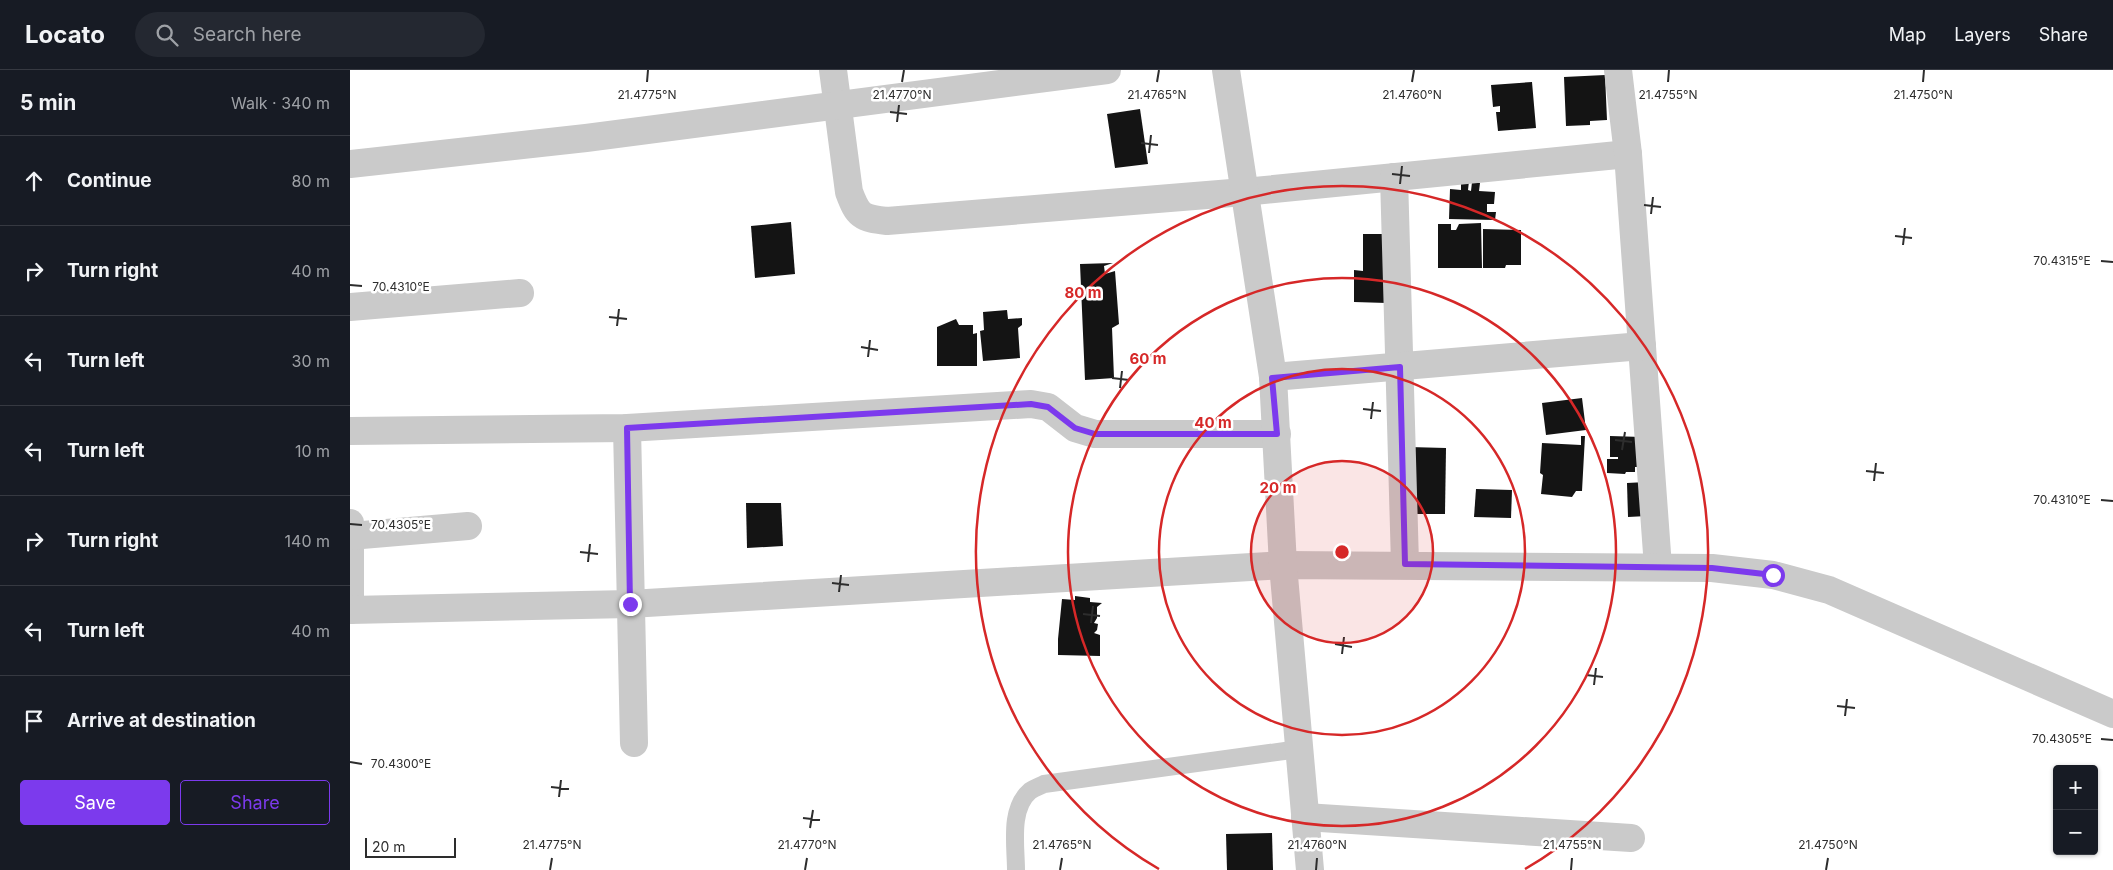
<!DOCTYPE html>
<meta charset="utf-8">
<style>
:root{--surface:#171b24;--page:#242831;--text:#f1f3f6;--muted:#9ea1a6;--line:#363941;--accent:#7c3aed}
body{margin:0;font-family:Inter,sans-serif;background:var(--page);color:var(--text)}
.controls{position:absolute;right:15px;bottom:15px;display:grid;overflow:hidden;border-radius:5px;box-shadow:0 1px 4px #0004}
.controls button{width:45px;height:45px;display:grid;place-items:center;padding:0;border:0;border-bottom:1px solid var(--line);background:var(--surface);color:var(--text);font:25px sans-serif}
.scale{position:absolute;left:15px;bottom:12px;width:91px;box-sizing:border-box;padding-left:5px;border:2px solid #2d2d2d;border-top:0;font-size:14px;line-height:18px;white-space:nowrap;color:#2d2d2d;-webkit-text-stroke:4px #fff;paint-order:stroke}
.stop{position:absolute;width:15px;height:15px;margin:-11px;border:4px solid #7c3aed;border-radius:50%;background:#fff}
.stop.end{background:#7c3aed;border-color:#fff;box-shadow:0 1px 5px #0008}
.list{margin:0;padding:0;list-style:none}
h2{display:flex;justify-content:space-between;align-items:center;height:65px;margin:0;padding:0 20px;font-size:21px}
h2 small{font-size:16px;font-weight:400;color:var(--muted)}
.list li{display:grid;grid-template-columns:32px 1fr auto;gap:15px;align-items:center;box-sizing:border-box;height:90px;padding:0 20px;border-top:1px solid var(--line)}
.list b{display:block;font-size:19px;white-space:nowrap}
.list em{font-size:16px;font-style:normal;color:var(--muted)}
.actions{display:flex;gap:10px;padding:15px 20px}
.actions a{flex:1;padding:11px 0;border:1px solid var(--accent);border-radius:5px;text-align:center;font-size:18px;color:var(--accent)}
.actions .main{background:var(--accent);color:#fff}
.icon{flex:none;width:28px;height:28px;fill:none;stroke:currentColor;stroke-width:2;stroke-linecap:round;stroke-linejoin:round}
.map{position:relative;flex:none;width:1763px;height:800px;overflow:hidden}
header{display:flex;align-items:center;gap:30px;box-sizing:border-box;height:70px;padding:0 25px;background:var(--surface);border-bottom:1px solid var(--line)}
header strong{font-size:24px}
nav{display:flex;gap:28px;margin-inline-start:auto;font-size:18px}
.search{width:350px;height:45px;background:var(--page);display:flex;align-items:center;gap:12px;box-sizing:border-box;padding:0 18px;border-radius:28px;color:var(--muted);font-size:19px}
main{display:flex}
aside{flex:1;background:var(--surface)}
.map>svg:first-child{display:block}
.building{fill:#141414}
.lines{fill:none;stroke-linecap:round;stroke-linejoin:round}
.service{stroke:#cacaca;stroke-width:18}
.minor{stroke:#cacaca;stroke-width:28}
.tertiary{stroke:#cacaca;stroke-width:28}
.route{stroke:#7c3aed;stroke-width:6}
.ticks{fill:none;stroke:#2d2d2d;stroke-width:2}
.ring{fill:none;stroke:#d62828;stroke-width:2.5}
.ticks-label{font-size:12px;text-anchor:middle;fill:#2d2d2d;stroke:#fff;stroke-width:5;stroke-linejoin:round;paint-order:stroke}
.centre{fill:#d62828;stroke:#fff;stroke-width:2.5}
.ring-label{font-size:15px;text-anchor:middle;font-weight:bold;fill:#d62828;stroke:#fff;stroke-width:5;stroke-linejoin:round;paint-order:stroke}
</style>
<header>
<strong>Locato</strong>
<div class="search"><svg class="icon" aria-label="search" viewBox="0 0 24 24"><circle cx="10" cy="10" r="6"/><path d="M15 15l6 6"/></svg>Search here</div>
<nav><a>Map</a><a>Layers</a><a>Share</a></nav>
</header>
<main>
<aside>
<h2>5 min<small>Walk · 340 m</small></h2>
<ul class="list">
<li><svg class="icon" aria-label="ahead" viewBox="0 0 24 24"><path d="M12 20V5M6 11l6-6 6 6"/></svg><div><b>Continue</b></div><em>80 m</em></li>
<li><svg class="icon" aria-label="right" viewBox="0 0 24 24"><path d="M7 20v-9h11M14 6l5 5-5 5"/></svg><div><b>Turn right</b></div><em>40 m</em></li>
<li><svg class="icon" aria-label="left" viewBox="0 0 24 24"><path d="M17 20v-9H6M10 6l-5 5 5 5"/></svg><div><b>Turn left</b></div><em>30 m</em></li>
<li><svg class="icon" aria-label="left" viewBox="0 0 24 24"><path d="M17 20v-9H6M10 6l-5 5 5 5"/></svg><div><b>Turn left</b></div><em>10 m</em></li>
<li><svg class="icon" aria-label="right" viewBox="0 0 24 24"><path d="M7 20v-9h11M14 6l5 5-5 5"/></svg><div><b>Turn right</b></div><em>140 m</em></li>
<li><svg class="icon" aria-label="left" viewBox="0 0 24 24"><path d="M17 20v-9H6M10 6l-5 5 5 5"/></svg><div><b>Turn left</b></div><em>40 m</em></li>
<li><svg class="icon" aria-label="arrive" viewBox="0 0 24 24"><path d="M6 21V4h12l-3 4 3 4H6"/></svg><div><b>Arrive at destination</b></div></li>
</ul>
<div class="actions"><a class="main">Save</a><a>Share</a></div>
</aside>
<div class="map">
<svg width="1763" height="800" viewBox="0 0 1763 800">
<rect width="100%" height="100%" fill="#fff"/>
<g class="building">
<polygon points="1255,5 1257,50 1240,51 1240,55 1216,56 1214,7"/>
<polygon points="1182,12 1186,58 1148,61 1146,42 1150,42 1150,36 1143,37 1141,15"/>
<polygon points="790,39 798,94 765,98 757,44"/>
<polygon points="1111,111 1119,111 1118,120 1121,121 1122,112 1130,113 1129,121 1145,122 1144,134 1137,134 1137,142 1146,142 1145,150 1099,149 1100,119 1111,120"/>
<polygon points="441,152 445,204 405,208 401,156"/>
<polygon points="1131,153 1132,198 1088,198 1088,154 1101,154 1101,160 1106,160 1109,154"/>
<polygon points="1133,159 1171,160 1171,195 1156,195 1155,198 1133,198"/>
<polygon points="1013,164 1040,164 1037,233 1004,232 1004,200 1013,201"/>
<polygon points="763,193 754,196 755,204 765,201 769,254 762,258 764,308 735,310 730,194"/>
<polygon points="657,240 658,249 672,248 672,255 668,258 670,288 633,291 630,261 634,260 633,242"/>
<polygon points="606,249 609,255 623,255 623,264 627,263 627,296 587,296 587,257"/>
<polygon points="1232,328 1236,360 1196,365 1192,333"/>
<polygon points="1231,366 1235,366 1232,421 1226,421 1222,427 1191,424 1193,405 1190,403 1192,373 1231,375"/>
<polygon points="1260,366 1292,367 1291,397 1285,397 1285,402 1276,402 1275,404 1257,403 1257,389 1268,389 1268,387 1260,387"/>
<polygon points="1059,377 1096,378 1095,444 1058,444"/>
<polygon points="1296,412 1297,446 1278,447 1277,413"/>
<polygon points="1126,419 1162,420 1161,448 1124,447"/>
<polygon points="396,433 431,433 433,476 397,478"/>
<polygon points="725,526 740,528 740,532 752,533 747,537 747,548 744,553 748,554 747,560 744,563 750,565 750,586 708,585 708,569 712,529 725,530"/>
<polygon points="922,763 923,800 877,800 876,764"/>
</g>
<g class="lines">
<path class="service" d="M666,800C666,776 659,739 680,721C684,718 690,716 694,714L949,679"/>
<g class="minor">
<path d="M483,0L499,122C508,146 511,148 537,151L894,122L1278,84"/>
<polyline points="1268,0 1278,84 1308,497"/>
<polyline points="0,94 236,68 757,0"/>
<polyline points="1044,107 1055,494"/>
<polyline points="0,237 170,223"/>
<polyline points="923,307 1292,276"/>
<polyline points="277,358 284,673"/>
<polyline points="0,361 277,358 681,334 698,337 725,358 745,364 927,364"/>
<polyline points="0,453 0,540"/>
<polyline points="0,466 118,456"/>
<polyline points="0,540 280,534 933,495 1362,498 1423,505 1479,520 1763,644"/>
<polyline points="955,747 1281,768"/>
</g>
<polyline class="tertiary" points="876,0 923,307 933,495 960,800"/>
</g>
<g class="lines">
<polyline class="route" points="280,534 277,358 681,334 698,337 725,358 745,364 927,364 922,308 1050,297 1055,494 1362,498 1423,505"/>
</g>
<path class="ticks" d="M297,12L298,0M552,12L554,0M807,12L809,0M1062,12L1064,0M1318,12L1319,0M1573,12L1574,0M540,42L557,44M547,52L549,35M791,73L808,75M799,83L801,65M1042,104L1060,106M1050,114L1052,96M1294,135L1311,137M1301,144L1303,127M1545,166L1562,168M1553,175L1555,158M1751,191L1763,192M0,215L12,216M259,247L277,249M267,256L269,239M511,277L528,280M518,287L520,270M762,308L779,310M770,318L772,301M1013,339L1031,341M1021,349L1023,332M1265,370L1282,372M1272,380L1275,362M1516,401L1534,403M1524,411L1526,393M1751,430L1763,431M0,454L12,455M230,482L248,484M238,492L240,474M482,513L499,515M489,522L491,505M733,544L750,546M741,553L743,536M985,574L1002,577M992,584L994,567M1236,605L1253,607M1244,615L1246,598M1487,636L1505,638M1495,646L1497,629M1751,669L1763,670M0,692L12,694M201,717L219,719M209,727L211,710M453,748L470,750M460,758L463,740M200,800L202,788M455,800L457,788M710,800L712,788M966,800L967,788M1221,800L1222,788M1476,800L1478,788"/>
<circle cx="992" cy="482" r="91" fill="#d62828" fill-opacity=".12"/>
<g class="ring">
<circle cx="992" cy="482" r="91"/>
<circle cx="992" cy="482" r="183"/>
<circle cx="992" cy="482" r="274"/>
<path d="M809 799A366 366 0 1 1 1175 799"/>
</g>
<g class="ticks-label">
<text x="297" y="29">21.4775°N</text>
<text x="552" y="29">21.4770°N</text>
<text x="807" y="29">21.4765°N</text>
<text x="1062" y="29">21.4760°N</text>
<text x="1318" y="29">21.4755°N</text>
<text x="1573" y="29">21.4750°N</text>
<text x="1712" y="195">70.4315°E</text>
<text x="51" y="221">70.4310°E</text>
<text x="1712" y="434">70.4310°E</text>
<text x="51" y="459">70.4305°E</text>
<text x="1712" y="673">70.4305°E</text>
<text x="51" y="698">70.4300°E</text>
<text x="202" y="779">21.4775°N</text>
<text x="457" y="779">21.4770°N</text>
<text x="712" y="779">21.4765°N</text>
<text x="967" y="779">21.4760°N</text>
<text x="1222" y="779">21.4755°N</text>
<text x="1478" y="779">21.4750°N</text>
</g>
<circle cx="992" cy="482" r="8" class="centre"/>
<g class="ring-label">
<text x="733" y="228">80 m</text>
<text x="798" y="294">60 m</text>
<text x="863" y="358">40 m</text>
<text x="928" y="423">20 m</text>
</g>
</svg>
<div class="controls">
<button>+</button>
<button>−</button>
</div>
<div class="scale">20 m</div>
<div class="stop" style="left:1423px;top:505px"></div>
<div class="stop end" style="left:280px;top:534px"></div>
</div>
</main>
